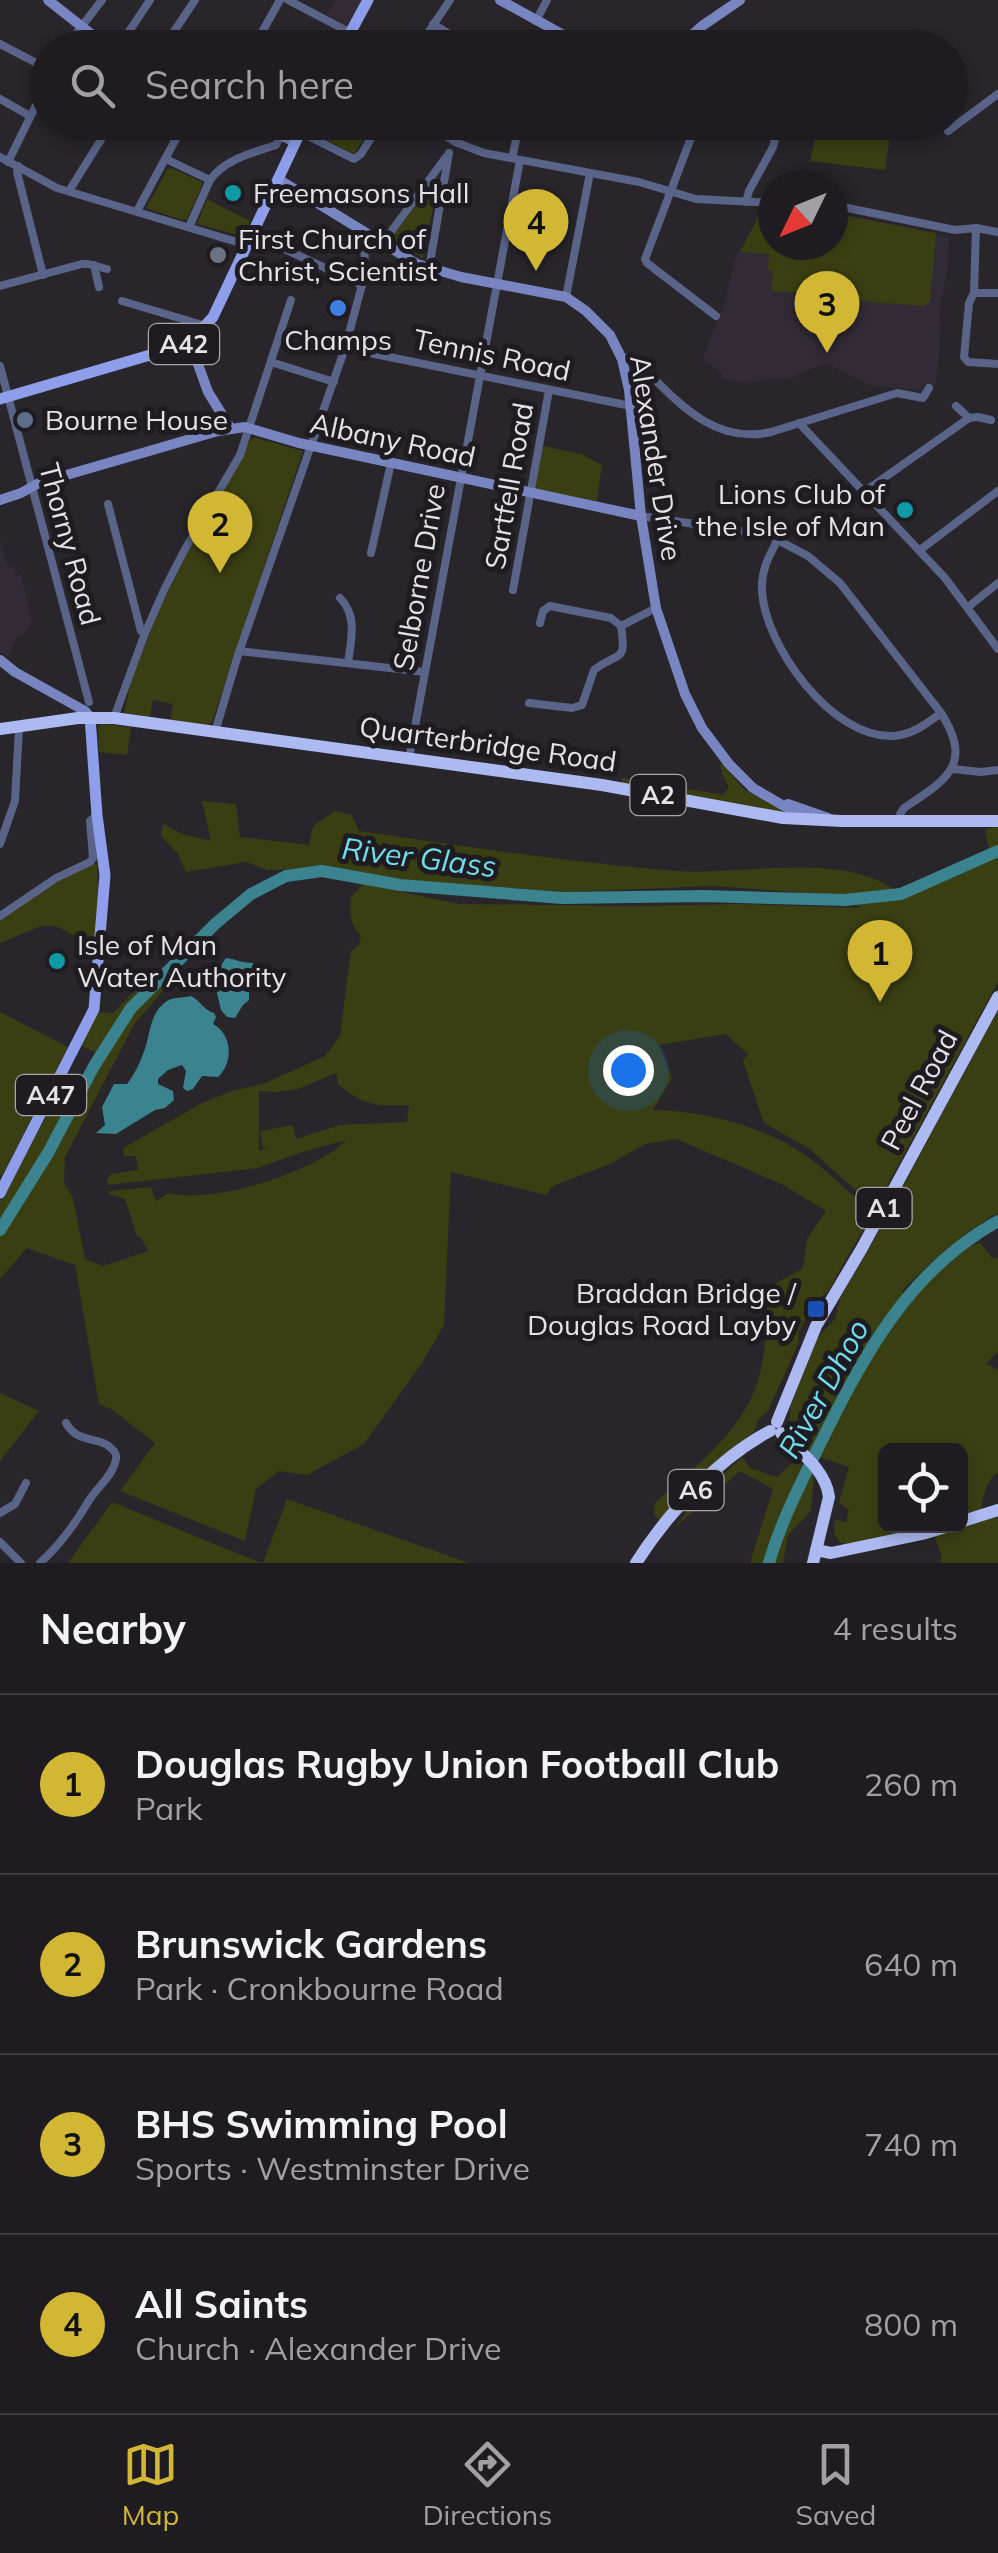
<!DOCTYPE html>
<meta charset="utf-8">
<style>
:root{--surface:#1e1c20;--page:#262529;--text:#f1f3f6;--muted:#a1a1a5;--line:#3c3a3e;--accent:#d2b735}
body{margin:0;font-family:Mulish,sans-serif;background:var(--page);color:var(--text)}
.controls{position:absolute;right:30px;bottom:30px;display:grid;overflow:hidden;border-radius:15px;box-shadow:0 5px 15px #0003}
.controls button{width:90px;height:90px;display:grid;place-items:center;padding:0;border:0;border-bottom:2px solid var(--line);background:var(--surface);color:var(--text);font:50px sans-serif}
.compass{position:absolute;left:758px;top:170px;width:90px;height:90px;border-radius:50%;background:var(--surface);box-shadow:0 5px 15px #0003;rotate:227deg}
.you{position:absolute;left:628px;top:1070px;width:35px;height:35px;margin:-25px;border:8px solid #fff;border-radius:50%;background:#1a73e8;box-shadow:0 0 0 15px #1a73e833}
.badge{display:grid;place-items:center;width:65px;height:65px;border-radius:50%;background:var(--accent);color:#111;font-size:32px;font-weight:700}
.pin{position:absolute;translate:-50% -82px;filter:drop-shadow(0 2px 5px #0008)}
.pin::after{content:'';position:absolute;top:52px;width:35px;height:30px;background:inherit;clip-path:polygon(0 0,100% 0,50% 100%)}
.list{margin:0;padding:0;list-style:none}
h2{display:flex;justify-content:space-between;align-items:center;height:130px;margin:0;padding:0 40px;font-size:42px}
h2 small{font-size:32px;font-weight:400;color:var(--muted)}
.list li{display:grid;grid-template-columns:65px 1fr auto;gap:30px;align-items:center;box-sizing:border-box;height:180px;padding:0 40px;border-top:2px solid var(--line)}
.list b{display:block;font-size:38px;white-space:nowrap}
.list p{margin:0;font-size:32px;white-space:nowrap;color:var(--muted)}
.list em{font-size:32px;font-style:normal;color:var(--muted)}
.icon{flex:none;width:55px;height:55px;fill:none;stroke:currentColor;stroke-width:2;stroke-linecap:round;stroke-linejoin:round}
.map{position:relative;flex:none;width:998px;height:1563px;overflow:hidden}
.search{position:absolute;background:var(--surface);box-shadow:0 5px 15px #0003;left:30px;right:30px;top:30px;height:110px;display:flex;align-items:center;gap:25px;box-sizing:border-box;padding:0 35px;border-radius:55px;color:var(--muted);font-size:38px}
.sheet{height:850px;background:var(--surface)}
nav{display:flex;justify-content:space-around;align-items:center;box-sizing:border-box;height:140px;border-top:2px solid var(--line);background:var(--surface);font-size:28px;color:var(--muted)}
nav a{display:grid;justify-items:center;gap:5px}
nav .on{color:var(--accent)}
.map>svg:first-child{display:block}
.built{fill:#322b36}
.green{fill:#3a3f13;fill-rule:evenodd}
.water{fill:#3b838f}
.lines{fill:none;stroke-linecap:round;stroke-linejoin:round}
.river{stroke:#3b838f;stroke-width:12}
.street{stroke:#5a6388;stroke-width:8}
.secondary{stroke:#7885c0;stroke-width:10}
.primary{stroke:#8e9eeb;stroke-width:11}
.highway{stroke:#acbaf1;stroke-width:12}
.culture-dot{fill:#0f9aa8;stroke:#1f1c21;stroke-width:4}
.worship-dot{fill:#6b7280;stroke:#1f1c21;stroke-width:4}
.shop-dot{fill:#3f7fe0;stroke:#1f1c21;stroke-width:4}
.service-dot{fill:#5c6f8a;stroke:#1f1c21;stroke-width:4}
.transit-dot{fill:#1a4fb4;stroke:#1f1c21;stroke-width:4}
.labels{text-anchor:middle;stroke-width:10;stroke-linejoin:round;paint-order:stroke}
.shield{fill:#1f1c21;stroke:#aaa7ac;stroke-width:2.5}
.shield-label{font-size:25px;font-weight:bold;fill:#e5e3e7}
.poi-label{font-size:28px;fill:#e5e3e7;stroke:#1f1c21;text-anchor:start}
.street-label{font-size:28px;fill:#e5e3e7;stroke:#1f1c21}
.water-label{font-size:30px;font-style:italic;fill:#71def0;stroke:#1f1c21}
</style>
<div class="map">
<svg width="998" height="1563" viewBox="0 0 998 1563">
<rect width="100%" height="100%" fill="#28252b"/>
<g class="built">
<polygon points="336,0 364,0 348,27 327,15"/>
<polygon points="833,213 949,237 947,270 940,305 939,358 935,387 927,386 922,391 869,385 826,363 788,379 766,379 746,384 721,378 722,374 703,359 726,298 735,260 760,214 773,214 773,245 833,245"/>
<polygon points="0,540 8,567 13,566 16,576 21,574 32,622 25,633 17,638 7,658 0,652"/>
</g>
<g class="green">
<polygon points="819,122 892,123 885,170 810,161"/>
<polygon points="311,123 374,123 355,152 352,153 309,131"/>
<polygon points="171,168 202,182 202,185 187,219 183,220 148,209 147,206 168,169"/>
<polygon points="434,180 438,182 423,258 391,239"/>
<polygon points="207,199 250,221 242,236 197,224"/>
<polygon points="833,213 936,233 930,302 924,306 846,300 845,296 771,291 773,271 768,270 769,254 740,252 760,214 773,214 773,245 833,245"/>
<polygon points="256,438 303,451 212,722 204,727 170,721 173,704 153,700 150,717 124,713 131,682 155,619 187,554 251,439"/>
<polygon points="543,446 581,454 602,465 597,501 535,489"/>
<polygon points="101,724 131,727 127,755 99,752 98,728"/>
<polygon points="720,762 745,790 783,810 782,813 621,785 622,778 723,795 729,787 722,774"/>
<path d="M202,801L236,804L240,837L309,845L313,826L335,811L352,815L359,831C464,846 570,863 677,871C742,876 836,851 894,889L978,863L989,850L985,829L998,827V982L875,1208L810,1149L764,1123L743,1061L748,1054L725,1034L659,1045L672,1078L653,1110C706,1111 764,1126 808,1157C831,1173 851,1195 872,1214L827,1293L817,1299L799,1331L798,1344L768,1411L758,1420L754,1432L714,1465L660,1521L654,1514L655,1503C693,1468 743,1432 758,1380C767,1352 767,1318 768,1288L803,1268L807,1239L826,1211L784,1185L676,1139L645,1144L610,1164L553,1186L546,1195L451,1172L444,1325L422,1363L364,1444L307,1475L279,1471L256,1489L245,1541L120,1491L155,1443L111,1409L99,1404L75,1265L27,1248L0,1279V1201L59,1093L73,1099L97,1053L81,1046L97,1012L113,1013L152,973L170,983L135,1023L65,1157L64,1183L73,1198L85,1259L103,1266L148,1251L141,1238L137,1236L125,1199L109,1194V1191L151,1187L156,1201L169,1193C210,1205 317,1172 346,1140L299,1153L258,1168L108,1185L107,1180L111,1174L138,1170L136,1156H124L123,1148L202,1103L232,1091L263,1084L325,1056L340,1036L351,951L359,945L361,936C349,925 350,912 351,897L363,884L459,904L634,906L738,904L864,908L820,894L712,886L566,892L404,880L324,868L267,870L246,862L186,872L178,854L161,836L163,824L180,833L211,841ZM336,1073L338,1084C362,1105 378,1107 409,1105L407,1122L340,1125L296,1139L293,1125L260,1131L263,1148L269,1147L259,1151V1091L277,1092L298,1089Z"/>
<polygon points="97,863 99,906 95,943 91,945 56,926 41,926 0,943 0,919 55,882"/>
<path d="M998,1010V1213C961,1234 931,1261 902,1291L909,1298C926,1280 955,1248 980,1243L992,1258H998V1351L986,1364L998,1370V1472C987,1480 983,1496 981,1509L961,1515L960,1450H886V1526H934L849,1544L841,1543L834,1534L835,1520L846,1522L849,1510L839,1503L849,1467L805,1452L792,1437L789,1429L790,1407L818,1337L835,1319L840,1298L873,1242Z"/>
<polygon points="0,1012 68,1047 2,1176 0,1175"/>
<polygon points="0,1393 39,1411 0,1461"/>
<polygon points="742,1457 750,1468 777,1477 796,1460 814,1477 811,1511 788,1535 783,1563 750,1563 773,1489 740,1471 674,1528 699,1497"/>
<polygon points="287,1499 469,1563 263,1563"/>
<polygon points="112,1502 261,1563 68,1563"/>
<polygon points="998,1515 998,1563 941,1563 941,1553 934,1536"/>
</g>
<g class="water">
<path d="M226,958C236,959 241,963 253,963V979H249V1000L243,1005L235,1018L227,1017L221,1010L216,989L210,987L206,978L210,970C222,971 220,965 226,958Z"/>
<path d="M191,996C201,1001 203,1010 214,1013L216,1017L213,1024C232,1034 234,1062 218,1077L202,1076L193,1089L187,1091L183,1088L186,1071L182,1065L168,1070L158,1079V1084L173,1091L174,1100L165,1108L155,1110L116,1134L96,1133L105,1125L102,1107L114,1084H127C134,1075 139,1065 143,1054C151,1036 148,1014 167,1001C173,997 183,998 191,996Z"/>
</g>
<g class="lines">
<g class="river">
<polyline points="0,1230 48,1153 94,1066 131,1008 215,924 251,894 286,876 322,871 400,885 562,898 704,896 845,900 901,894 998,851"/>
<path d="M769,1563C781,1521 801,1483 820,1444C864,1355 908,1271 998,1221"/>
</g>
<g class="street">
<polyline points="288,0 349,32"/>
<polyline points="536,21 547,0"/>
<polyline points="433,24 472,48"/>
<polyline points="0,44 48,69"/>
<polyline points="65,48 102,0"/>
<polyline points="118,48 150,0"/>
<polyline points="163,48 195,0"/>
<polyline points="253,48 280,0"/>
<polyline points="418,48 450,0"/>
<polyline points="550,48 555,32"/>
<polyline points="0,99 30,116"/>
<polyline points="426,122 455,142 484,153 639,182 696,199 773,203"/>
<polyline points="697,122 645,259 647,263 716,316"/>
<polyline points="948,131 998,94"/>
<polyline points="300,132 354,159 361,154 381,122"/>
<polyline points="0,157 57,188 247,245"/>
<polyline points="512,158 520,122"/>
<polyline points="166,159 210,180 189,227"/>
<polyline points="8,162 48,81"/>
<polyline points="18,166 17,172 43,275"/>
<path d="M210,180C225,159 252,153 276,145L281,135"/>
<polyline points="69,191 112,122"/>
<polyline points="746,202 749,191 773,147 779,122"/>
<polyline points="833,205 955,230 976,228 998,232"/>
<polyline points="137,211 185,122"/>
<polyline points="976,228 974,293 969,303 964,357 968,362 998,364"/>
<polyline points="252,234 362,285"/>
<polyline points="382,244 446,157"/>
<polyline points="94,265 99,287"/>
<polyline points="429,268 449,153"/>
<polyline points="0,286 82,264 88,264 107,269"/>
<polyline points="974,293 998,293"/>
<polyline points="566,297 590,173"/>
<polyline points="122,301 206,326"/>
<polyline points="345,348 631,406"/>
<path d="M622,359L629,357L634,359C673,396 710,446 771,432L897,393L923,398L929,388"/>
<polyline points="271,362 334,382"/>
<polyline points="0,366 89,702"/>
<polyline points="956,406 969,418"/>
<polyline points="799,423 945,578 998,649"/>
<polyline points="864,492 969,418 978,417 991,420"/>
<polyline points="108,504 141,631 145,633"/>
<path d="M641,516L768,535L808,556L840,583L941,713C974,765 946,780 904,808L900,814L899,821"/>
<path d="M778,539C769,556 761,570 762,590C764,645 832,739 893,736C912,735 926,724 941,713"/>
<polyline points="920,550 998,491"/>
<polyline points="371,553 391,463"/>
<polyline points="513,590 549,390"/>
<path d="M340,598C358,616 351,640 348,663"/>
<polyline points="968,607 998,583"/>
<polyline points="540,623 543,611 550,606 611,618 621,626"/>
<polyline points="239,651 425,672"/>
<path d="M529,703L572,708L582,705L594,670C619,650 627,665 621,626L656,608"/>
<polyline points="114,718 145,633 165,588 184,551 240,455 291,300"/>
<polyline points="215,732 238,655 345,348 365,274 364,232"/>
<polyline points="409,759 520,160"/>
<polyline points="953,769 981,772 998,770"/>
<polyline points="0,844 15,801 19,728"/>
<polyline points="0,916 56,878 90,862 93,858 90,821 97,815"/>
<polyline points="0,1513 15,1504 26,1483"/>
<polyline points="0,1542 21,1563"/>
<path d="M40,1563C59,1546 75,1524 88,1502C96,1488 111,1478 115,1463C117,1457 117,1453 112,1449C99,1435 78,1445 66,1423"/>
</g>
<g class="secondary">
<polyline points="48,0 109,48"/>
<polyline points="500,0 587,48"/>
<polyline points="677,48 702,26 740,0"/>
<polyline points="252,122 295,142"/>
<polyline points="278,179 417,264 461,277 566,297 586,311 610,335 622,359 629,390 641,516 656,608 685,694 702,728 729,764 753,788 803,817"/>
<polyline points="190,342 208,392 231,429"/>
<polyline points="0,500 21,493 39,483 218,431 245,427 299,443 641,516"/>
<polyline points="0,660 15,672 85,711 90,717"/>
<polyline points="788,804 828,818"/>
</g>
<g class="primary">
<polyline points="342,48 368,0"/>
<polyline points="0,399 174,348 190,342 213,317 305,122"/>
<polyline points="0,1193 94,1009 105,875 97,815 90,717"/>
</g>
<g class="highway">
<polyline points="0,729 78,718 114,718 602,785 783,818 842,821 998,821"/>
<polyline points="777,1422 816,1326 862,1248 998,997"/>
<path d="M781,1433C799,1451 826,1470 829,1497L813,1563"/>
<polyline points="960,1522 998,1510"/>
<polyline points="816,1550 831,1553 922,1534 949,1526"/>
<path d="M636,1563C667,1514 718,1458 770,1431"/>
</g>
</g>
<g class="culture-dot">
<circle cx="233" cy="193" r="10"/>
<circle cx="905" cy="510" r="10"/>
<circle cx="57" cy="961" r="10"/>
</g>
<circle class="worship-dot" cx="218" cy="255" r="10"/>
<circle class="shop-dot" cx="338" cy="308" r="10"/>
<circle class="service-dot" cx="25" cy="420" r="10"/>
<rect class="transit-dot" x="806" y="1299" width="20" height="20" rx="5"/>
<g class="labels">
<g class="shield">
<rect x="149" y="324" width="70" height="40" rx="8"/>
<rect x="630.5" y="775" width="55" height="40" rx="8"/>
<rect x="16" y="1075" width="70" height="40" rx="8"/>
<rect x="856.5" y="1188" width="55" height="40" rx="8"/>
<rect x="668.5" y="1470" width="55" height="40" rx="8"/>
</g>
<g class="shield-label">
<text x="184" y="353">A42</text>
<text x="658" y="804">A2</text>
<text x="51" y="1104">A47</text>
<text x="884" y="1217">A1</text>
<text x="696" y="1499">A6</text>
</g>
<g class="poi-label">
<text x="253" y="203">Freemasons Hall</text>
<text x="238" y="249">First Church of<tspan x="238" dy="32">Christ, Scientist</tspan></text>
<text x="338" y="350" text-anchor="middle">Champs</text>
<text x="45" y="430">Bourne House</text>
<text x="885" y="504" text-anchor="end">Lions Club of<tspan x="885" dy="32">the Isle of Man</tspan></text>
<text x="77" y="955">Isle of Man<tspan x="77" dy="32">Water Authority</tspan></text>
<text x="796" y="1303" text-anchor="end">Braddan Bridge /<tspan x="796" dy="32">Douglas Road Layby</tspan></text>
</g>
<g class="street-label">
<text transform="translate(492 355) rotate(12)" y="10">Tennis Road</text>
<text transform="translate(393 440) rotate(12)" y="10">Albany Road</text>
<text transform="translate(656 458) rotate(81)" y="10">Alexander Drive</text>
<text transform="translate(509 486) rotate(-80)" y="10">Sartfell Road</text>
<text transform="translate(70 544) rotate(75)" y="10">Thorny Road</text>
<text transform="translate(419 577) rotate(-80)" y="10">Selborne Drive</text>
<text transform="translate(488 744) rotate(8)" y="10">Quarterbridge Road</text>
<text transform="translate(919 1090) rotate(-62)" y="10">Peel Road</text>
</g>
<g class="water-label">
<text transform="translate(419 858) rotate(7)" y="10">River Glass</text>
<text transform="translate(824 1389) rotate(-61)" y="10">River Dhoo</text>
</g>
</g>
</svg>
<div class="controls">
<button><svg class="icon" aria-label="locate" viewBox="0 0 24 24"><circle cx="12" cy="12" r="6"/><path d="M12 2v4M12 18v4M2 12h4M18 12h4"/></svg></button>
</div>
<svg class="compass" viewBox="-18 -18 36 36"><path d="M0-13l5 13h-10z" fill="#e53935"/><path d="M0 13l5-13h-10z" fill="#a1a1a5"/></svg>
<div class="you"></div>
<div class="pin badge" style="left:880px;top:1002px">1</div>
<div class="pin badge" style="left:220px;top:573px">2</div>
<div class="pin badge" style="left:827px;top:353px">3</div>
<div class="pin badge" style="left:536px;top:271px">4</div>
<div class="search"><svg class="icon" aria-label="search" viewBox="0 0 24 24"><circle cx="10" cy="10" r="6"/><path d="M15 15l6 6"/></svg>Search here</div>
</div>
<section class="sheet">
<h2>Nearby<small>4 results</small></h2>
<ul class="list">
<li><span class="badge">1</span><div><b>Douglas Rugby Union Football Club</b><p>Park</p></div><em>260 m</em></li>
<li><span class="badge">2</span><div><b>Brunswick Gardens</b><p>Park · Cronkbourne Road</p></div><em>640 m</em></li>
<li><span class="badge">3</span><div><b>BHS Swimming Pool</b><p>Sports · Westminster Drive</p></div><em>740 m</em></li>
<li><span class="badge">4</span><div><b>All Saints</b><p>Church · Alexander Drive</p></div><em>800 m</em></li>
</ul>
</section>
<nav>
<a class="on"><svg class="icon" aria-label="map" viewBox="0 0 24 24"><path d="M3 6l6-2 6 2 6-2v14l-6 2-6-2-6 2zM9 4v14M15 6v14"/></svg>Map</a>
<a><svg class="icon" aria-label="directions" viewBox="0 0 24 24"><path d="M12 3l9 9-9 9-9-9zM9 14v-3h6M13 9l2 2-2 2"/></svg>Directions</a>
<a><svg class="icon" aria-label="saved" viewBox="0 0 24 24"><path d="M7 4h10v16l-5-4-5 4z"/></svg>Saved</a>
</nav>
